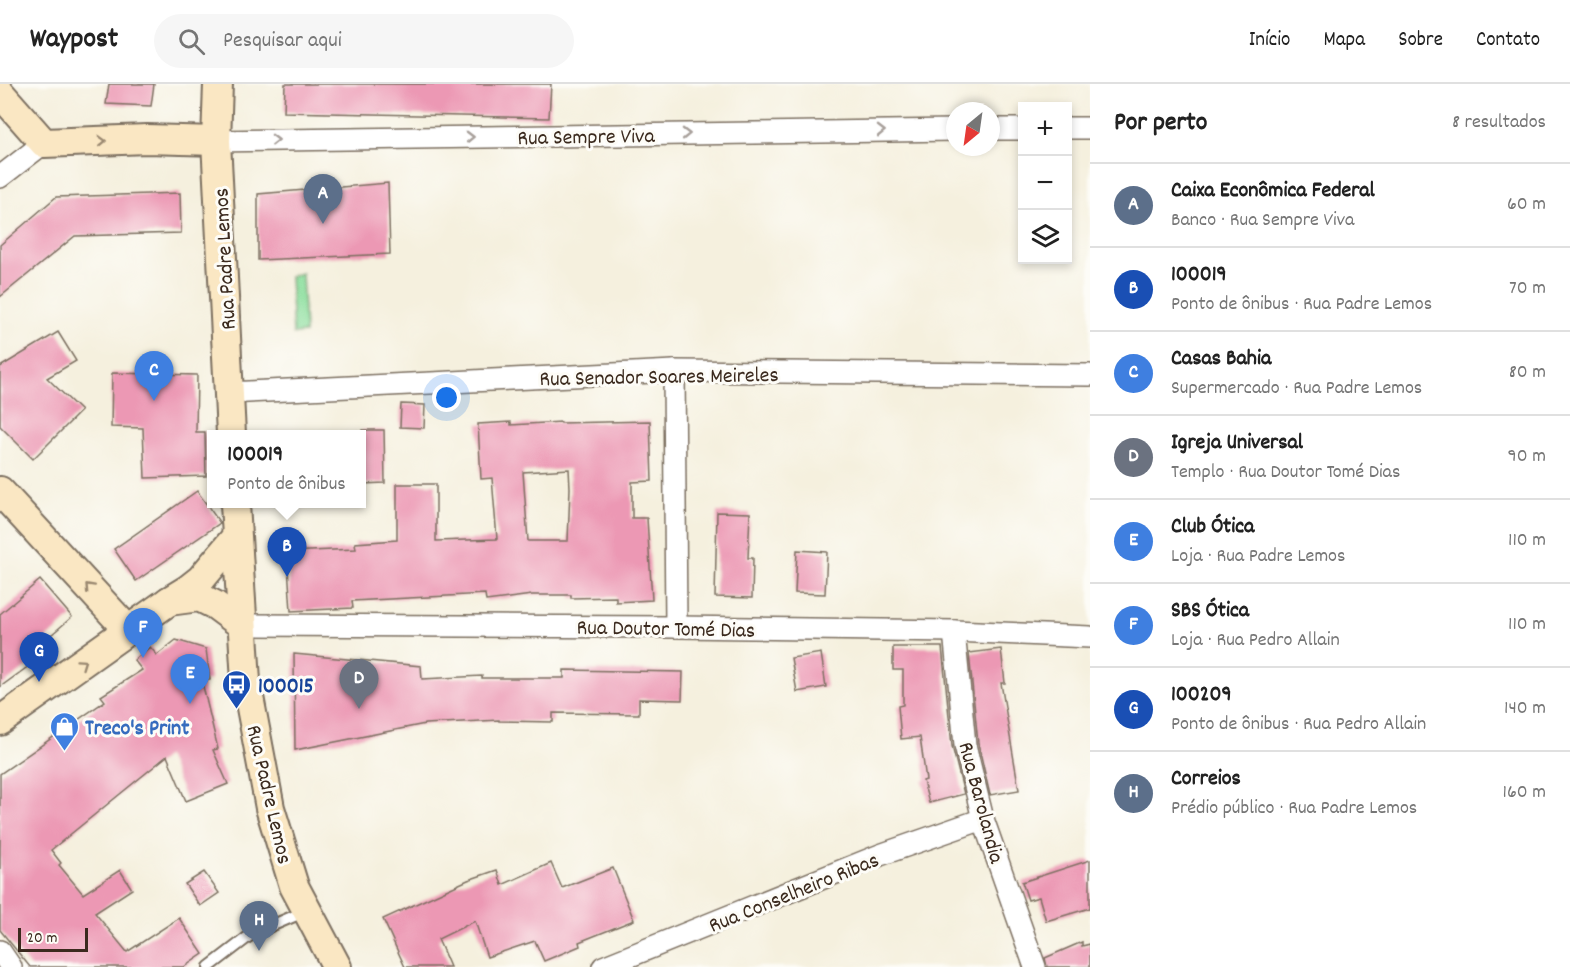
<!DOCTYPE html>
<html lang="pt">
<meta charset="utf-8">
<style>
:root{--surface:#fff;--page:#f6f6f6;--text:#222;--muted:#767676;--line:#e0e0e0;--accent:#b45309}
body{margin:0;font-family:Dekko,sans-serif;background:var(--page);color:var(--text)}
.controls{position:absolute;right:18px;top:18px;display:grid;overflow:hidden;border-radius:0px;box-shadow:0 3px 9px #0003}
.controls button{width:54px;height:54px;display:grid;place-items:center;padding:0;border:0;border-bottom:2px solid var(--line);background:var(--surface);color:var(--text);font:30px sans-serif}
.compass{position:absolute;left:946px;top:18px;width:54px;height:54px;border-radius:50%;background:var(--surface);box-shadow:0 3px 9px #0003;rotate:209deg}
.scale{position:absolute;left:18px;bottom:15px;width:70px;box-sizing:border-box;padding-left:6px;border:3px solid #3b2a1e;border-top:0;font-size:16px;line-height:21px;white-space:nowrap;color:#3b2a1e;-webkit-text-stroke:4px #fdfcf7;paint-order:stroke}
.you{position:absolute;left:447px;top:314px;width:21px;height:21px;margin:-15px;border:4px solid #fff;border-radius:50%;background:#1a73e8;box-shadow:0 0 0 9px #1a73e833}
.badge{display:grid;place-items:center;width:39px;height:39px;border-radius:50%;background:var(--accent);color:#fff;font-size:20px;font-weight:700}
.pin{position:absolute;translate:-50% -50px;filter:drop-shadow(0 2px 3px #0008)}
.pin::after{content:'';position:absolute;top:32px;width:21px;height:18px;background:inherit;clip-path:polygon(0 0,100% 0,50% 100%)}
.popup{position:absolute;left:207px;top:346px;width:159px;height:78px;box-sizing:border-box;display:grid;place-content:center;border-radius:0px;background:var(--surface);filter:drop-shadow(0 2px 4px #0005);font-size:20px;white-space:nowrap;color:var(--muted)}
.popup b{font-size:22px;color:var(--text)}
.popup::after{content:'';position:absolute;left:50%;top:100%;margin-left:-12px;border:12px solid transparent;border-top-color:var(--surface)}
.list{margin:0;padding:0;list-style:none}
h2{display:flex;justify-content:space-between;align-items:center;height:78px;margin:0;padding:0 24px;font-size:26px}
h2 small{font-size:20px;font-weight:400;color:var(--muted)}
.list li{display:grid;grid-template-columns:39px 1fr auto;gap:18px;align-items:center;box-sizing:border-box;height:84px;padding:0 24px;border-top:2px solid var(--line)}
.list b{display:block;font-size:22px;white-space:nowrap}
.list p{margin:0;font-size:20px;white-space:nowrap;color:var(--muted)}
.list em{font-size:20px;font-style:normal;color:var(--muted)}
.icon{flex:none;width:33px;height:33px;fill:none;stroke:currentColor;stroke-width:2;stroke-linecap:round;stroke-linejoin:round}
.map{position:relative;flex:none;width:1090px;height:883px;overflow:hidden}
header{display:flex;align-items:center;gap:36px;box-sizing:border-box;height:84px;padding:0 30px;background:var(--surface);border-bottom:2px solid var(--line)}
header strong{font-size:28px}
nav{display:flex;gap:33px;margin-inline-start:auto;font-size:21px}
.search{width:420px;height:54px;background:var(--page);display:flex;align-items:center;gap:15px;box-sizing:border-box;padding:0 21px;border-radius:33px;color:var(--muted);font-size:22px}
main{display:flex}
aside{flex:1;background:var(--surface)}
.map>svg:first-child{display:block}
.green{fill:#8ddf9f;stroke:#64845e;stroke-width:1.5}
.building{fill:#ec98b4;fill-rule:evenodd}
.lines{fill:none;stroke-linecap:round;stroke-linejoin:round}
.lane-casing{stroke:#7c6f61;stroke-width:14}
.street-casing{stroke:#7c6f61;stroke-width:24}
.secondary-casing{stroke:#7c6f61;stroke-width:32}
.lane{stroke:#fff;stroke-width:10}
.street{stroke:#fff;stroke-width:21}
.secondary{stroke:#fae7c3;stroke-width:28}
.oneway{stroke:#a79f9a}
.oneway2{stroke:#9a8870}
.labels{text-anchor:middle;stroke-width:6;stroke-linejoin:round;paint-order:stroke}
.street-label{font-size:22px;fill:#3b2a1e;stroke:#fdfcf7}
.transit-label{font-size:22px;font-weight:bold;fill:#164399;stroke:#fdfcf7;text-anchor:start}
.shop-label{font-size:22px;font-weight:bold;fill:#366cbe;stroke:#fdfcf7;text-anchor:start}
</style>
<header>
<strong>Waypost</strong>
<div class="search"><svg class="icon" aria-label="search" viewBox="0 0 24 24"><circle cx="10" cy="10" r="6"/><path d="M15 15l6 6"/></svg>Pesquisar aqui</div>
<nav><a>Início</a><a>Mapa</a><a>Sobre</a><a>Contato</a></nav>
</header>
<main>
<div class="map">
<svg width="1090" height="883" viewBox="0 0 1090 883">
<rect width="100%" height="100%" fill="#fdfcf7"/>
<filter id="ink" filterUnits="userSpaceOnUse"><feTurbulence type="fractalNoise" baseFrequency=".0167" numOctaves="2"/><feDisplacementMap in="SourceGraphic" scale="12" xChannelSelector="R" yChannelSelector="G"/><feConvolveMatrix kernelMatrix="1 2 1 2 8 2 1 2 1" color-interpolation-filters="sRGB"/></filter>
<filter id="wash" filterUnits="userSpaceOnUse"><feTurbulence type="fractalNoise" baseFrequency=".008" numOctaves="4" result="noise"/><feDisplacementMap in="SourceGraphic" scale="24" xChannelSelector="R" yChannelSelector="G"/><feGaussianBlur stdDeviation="1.35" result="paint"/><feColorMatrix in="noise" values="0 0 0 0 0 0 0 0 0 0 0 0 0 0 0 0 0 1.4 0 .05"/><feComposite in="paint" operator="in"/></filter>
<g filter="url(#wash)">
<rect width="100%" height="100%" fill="#f5f0de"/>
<polygon class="green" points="302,189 305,249 293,250 290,192"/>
<g id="blocks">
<g class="building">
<polygon points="109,0 154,0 151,22 106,20"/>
<polygon points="285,0 551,0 549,34 284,28"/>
<polygon points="388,99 390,170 258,176 258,110"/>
<polygon points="180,109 181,149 75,152 0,213 0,161 56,113"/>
<polygon points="58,248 76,277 47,294 81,327 33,375 0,342 0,283"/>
<polygon points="112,289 197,291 196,348 205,348 206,392 145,394 143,344 111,343"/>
<polygon points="401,320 425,321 424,344 400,343"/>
<path d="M650,337L652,397L632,398V434H647L652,516L616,518V513L571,514V511H532L486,517L485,510L352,517L353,524L291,527L287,468L356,465L355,459L397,456V400H436V457L497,455L492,394L481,395L478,340L511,338V341L561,338V339ZM569,385L570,404L568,457H528L523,388Z"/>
<polygon points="362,346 384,346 385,399 362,400"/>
<polygon points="197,407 220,439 136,497 114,465"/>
<polygon points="717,428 750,429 748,474 753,474 752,514 715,513"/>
<polygon points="797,466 827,468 825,510 795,509"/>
<polygon points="40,496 72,533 37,563 44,571 0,603 0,530"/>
<polygon points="176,556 206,565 210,596 202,598 218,665 213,666 228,700 186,717 167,672 51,766 61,779 59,781 83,810 120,786 132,805 95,829 127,868 179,834 203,870 184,883 30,883 0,846 0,690 105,617 101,612 142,586 134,576 150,563 157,571"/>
<polygon points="893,563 942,563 952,662 964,710 929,719 923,697 926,696 920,653 901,655 898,622 903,621 903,586 893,586"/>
<polygon points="1001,565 1005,599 1001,599 1019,706 990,711 978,659 969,569"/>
<polygon points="821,569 826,603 797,608 791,574"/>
<polygon points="294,570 421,582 422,595 482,592 482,594 564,594 564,586 683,588 682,616 639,615 639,630 553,629 553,638 499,637 499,636 425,640 295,666"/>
<polygon points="1090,776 1090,824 1046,837 1039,813 1028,816 1022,798"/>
<polygon points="551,779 562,804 613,784 634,836 579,858 580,862 544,877 535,857 487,873 475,837 438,855 450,883 405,883 383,835 468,796 497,786 502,801"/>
<polygon points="204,788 219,809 200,822 185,800"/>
<polygon points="1082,858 1082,862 1090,860 1090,883 1047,883 1045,874"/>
</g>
</g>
</g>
<g filter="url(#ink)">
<use href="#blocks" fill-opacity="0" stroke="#7c6f61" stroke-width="1.5"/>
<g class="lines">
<defs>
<polyline id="lane" points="209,883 252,850 306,827"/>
<g id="street">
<polyline points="1068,44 1090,44"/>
<polyline points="991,45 1023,45"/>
<polyline points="216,57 955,46"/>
<polyline points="0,93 44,59"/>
<polyline points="674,287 676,543"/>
<polyline points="229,309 674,287 1090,291"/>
<polyline points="242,541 676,543 954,547 1090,553"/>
<polyline points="954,547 965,661 983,735 1035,883"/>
<polyline points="0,867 11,883"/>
<polyline points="603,883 880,771 983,735"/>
</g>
<g id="secondary">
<polyline points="218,0 216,57 231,350"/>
<polyline points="0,9 44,59 147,55 216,57"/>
<polyline points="0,407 128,546"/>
<polyline points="235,420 246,597 270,724 294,802 337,883"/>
<polyline points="169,517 199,513 215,521 242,541"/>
<polyline points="0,637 169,517 187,506 201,495 236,453"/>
</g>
</defs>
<use href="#lane" class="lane-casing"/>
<use href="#street" class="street-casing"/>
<use href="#secondary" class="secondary-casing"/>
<use href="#lane" class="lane"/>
<use href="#street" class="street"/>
<use href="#secondary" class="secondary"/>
</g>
<defs><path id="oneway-chevron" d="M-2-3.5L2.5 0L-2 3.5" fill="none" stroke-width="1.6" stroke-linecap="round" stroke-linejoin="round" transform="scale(1.5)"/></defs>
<g class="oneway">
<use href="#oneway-chevron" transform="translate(881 47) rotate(-1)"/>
<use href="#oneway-chevron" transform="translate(686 50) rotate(-1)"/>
<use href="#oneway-chevron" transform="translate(470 53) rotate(-1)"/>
<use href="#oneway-chevron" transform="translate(275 56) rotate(-1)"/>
</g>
<g class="oneway2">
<use href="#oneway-chevron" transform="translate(102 57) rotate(-2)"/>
<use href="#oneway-chevron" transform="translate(89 503) rotate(-133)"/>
<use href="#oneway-chevron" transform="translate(82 579) rotate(-35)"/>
</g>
</g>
<defs>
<symbol id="bus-pin" viewBox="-11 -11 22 30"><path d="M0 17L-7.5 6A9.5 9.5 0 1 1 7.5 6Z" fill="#1a4fb4" stroke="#fdfcf7"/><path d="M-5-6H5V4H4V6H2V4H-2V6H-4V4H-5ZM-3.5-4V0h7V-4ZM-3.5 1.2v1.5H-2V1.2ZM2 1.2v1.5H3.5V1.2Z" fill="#fff"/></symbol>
<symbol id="shop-pin" viewBox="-11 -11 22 30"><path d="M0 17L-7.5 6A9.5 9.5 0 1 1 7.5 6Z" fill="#3f7fe0" stroke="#fdfcf7"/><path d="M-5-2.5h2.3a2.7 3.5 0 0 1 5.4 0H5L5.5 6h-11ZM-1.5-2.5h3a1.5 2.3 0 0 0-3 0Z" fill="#fff"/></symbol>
</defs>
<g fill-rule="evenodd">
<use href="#bus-pin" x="220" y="584" width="33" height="45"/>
<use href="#shop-pin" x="48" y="626" width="33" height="45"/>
</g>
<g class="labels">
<g class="street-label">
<text transform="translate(586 51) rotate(-1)" y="8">Rua Sempre Viva</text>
<text transform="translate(223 175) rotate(-93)" y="8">Rua Padre Lemos</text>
<text transform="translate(659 291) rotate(-1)" y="8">Rua Senador Soares Meireles</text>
<text transform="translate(666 543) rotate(1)" y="8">Rua Doutor Tomé Dias</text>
<text transform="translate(271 710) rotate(77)" y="8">Rua Padre Lemos</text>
<text transform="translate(983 718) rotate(75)" y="8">Rua Barolandia</text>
<text transform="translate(793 807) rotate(-22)" y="8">Rua Conselheiro Ribas</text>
</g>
<g class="transit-label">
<text x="258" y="608">100015</text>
</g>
<g class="shop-label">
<text x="85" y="650">Treco's Print</text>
</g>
</g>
</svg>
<div class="controls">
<button>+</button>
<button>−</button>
<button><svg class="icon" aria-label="layers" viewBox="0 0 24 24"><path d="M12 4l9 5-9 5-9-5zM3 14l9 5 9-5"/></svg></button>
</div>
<svg class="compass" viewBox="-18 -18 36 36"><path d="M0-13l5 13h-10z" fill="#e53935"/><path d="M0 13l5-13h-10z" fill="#767676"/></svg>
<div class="scale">20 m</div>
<div class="you"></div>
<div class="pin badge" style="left:323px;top:140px;background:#5c6f8a">A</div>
<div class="pin badge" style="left:287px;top:493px;background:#1a4fb4">B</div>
<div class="popup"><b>100019</b>Ponto de ônibus</div>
<div class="pin badge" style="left:154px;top:317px;background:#3f7fe0">C</div>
<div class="pin badge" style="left:359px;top:625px;background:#6b7280">D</div>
<div class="pin badge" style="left:190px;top:620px;background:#3f7fe0">E</div>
<div class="pin badge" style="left:143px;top:574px;background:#3f7fe0">F</div>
<div class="pin badge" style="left:39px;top:598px;background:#1a4fb4">G</div>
<div class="pin badge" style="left:259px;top:867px;background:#5c6f8a">H</div>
</div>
<aside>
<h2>Por perto<small>8 resultados</small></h2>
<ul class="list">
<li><span class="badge" style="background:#5c6f8a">A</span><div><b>Caixa Econômica Federal</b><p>Banco · Rua Sempre Viva</p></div><em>60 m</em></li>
<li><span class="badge" style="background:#1a4fb4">B</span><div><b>100019</b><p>Ponto de ônibus · Rua Padre Lemos</p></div><em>70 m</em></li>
<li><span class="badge" style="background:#3f7fe0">C</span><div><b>Casas Bahia</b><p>Supermercado · Rua Padre Lemos</p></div><em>80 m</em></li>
<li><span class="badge" style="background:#6b7280">D</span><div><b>Igreja Universal</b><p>Templo · Rua Doutor Tomé Dias</p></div><em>90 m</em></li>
<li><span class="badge" style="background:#3f7fe0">E</span><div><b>Club Ótica</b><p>Loja · Rua Padre Lemos</p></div><em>110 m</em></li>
<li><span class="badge" style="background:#3f7fe0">F</span><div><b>SBS Ótica</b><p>Loja · Rua Pedro Allain</p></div><em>110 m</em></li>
<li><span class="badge" style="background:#1a4fb4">G</span><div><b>100209</b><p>Ponto de ônibus · Rua Pedro Allain</p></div><em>140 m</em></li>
<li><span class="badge" style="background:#5c6f8a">H</span><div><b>Correios</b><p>Prédio público · Rua Padre Lemos</p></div><em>160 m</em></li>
</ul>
</aside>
</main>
